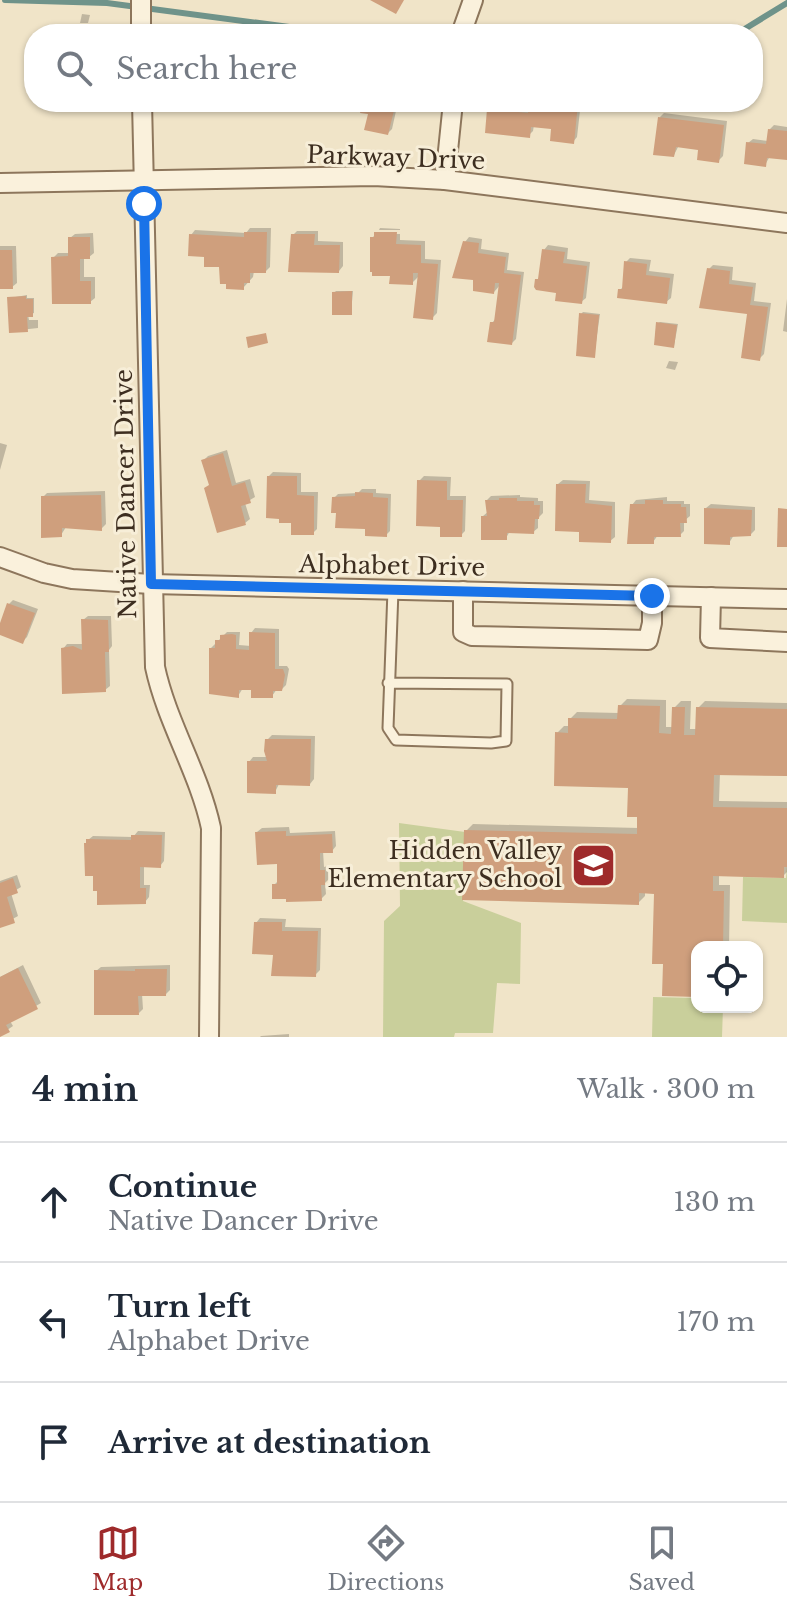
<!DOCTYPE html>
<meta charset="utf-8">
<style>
:root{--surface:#fff;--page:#f6f6f7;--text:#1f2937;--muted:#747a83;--line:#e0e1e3;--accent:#9e2a2b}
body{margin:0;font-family:"Libre Baskerville",serif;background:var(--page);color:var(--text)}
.controls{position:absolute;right:24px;bottom:24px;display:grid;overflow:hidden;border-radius:16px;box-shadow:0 2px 6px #0004}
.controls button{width:72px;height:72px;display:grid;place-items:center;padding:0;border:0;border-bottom:2px solid var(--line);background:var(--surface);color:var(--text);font:40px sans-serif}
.stop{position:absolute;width:24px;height:24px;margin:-18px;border:6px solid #1a73e8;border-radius:50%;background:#fff}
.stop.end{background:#1a73e8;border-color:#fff;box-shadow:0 2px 8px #0008}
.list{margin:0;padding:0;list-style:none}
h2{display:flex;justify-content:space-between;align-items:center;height:104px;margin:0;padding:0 32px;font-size:34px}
h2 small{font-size:26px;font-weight:400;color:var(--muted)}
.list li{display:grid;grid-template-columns:52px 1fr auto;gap:24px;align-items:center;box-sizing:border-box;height:120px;padding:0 32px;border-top:2px solid var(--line)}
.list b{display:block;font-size:30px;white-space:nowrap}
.list p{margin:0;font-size:26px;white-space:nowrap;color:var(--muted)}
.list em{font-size:26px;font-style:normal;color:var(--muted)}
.icon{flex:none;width:44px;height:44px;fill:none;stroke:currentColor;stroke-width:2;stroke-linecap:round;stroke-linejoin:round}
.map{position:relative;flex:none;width:787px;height:1037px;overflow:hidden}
.search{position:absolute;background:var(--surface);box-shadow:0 2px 6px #0004;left:24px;right:24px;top:24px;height:88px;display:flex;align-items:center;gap:20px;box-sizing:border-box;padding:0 28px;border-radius:32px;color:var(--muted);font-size:30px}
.sheet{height:464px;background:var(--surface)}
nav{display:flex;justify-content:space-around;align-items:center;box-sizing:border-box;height:112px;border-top:2px solid var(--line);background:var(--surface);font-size:22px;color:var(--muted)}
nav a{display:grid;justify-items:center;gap:4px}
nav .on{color:var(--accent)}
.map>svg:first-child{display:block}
.green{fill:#c9cf9b}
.shadow{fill:#0003}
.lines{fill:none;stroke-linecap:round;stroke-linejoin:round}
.stream{stroke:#6f938a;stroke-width:6}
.building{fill:#cf9f7d}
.service-casing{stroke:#8d765c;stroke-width:13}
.minor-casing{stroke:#8d765c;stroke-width:22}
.service{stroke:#faf1dc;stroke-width:9}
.minor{stroke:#faf1dc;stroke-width:18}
.route{stroke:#1a73e8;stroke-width:10}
.labels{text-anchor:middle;stroke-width:6;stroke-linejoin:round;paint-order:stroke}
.street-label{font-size:24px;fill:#3d2e20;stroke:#f7eed8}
.poi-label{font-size:24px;fill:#3d2e20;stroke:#f7eed8;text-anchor:end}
</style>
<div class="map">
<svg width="787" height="1037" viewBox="0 0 787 1037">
<rect width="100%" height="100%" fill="#f0e4c8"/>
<g class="green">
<polygon points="399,823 465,832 463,901 521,923 520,984 497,983 493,1033 455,1033 454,1037 383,1037 384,921 400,906"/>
<polygon points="787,866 787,923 742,921 743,877 786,878"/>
<polygon points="653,997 697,998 697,1007 723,1007 722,1037 652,1037"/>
</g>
<g class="shadow">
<polygon points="82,14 90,15 88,23 80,23"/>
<polygon points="365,102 398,102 392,129 388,133"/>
<polygon points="531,102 581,102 577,137 573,142 554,127 534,125 533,131 529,135 489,110 494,105 530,109"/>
<polygon points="664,113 727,121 723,156 718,161 700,148 679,145 674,155 660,117"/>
<polygon points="774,125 787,127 787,158 770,156 765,165 748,143 753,139 768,141 769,130"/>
<polygon points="250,228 271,228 270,267 266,271 254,271 253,277 243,288 221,265 206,255 191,235 195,230 246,233"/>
<polygon points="380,228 400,229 400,230 379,230"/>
<polygon points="297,231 318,231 318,241 343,242 343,266 339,271 293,235"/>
<polygon points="93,233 94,253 89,257 84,257 84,277 95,277 95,298 90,302 54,257 58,253 70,253 70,238 75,234"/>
<polygon points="376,234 400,234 400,240 425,241 425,259 441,260 437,313 432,318 420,275 412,283 392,274 372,238"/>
<polygon points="469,237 482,239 481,249 509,253 507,270 524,272 516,339 512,343 492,323 497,317 501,284 494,292 475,278 465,242"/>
<polygon points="548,245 568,248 567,259 590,262 586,298 581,302 540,277 544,250"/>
<polygon points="0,246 16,246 17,283 12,287 0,287"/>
<polygon points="630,258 651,260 649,271 674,274 671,298 666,302 620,290 624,286 626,262"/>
<polygon points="713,265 733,267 732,280 756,283 754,301 771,303 764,354 759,359 749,312 709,269"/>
<polygon points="336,291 353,291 351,313 334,293"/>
<polygon points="27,295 27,298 34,298 34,313 28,315 29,320 38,320 38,328 11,331 10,298"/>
<polygon points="787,299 787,332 783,331"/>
<polygon points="583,312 600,314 594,356 581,314"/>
<polygon points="660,322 678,324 674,346 658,323"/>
<polygon points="669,361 678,362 675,370 666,368"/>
<polygon points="0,443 7,445 0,470"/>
<polygon points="227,450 236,483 250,479 255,497 245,503 250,519 245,523 211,485 204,460 208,456"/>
<polygon points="273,472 301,473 301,492 318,492 317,529 313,533 269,476"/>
<polygon points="424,476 451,477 450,496 466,496 465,531 461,535 443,525 419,481"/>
<polygon points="563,480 590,481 589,500 615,502 615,537 610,541 581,530 558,484"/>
<polygon points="362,489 376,489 376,493 391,494 390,531 386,535 368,527 334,498 338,494 358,493"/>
<polygon points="105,491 106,524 101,529 66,527 61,535 43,497 47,493"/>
<polygon points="520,495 520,497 538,498 538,501 543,501 543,513 538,518 538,528 533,532 510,531 506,538 483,516 489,511 487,500 491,496"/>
<polygon points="667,497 667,501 684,501 684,504 690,504 690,516 684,521 684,531 680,535 658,535 653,542 632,505 636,500"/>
<polygon points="711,504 755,507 755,530 750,535 734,535 729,543 706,508"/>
<polygon points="13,600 38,609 27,637 23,641 0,633 9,604"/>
<polygon points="88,616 111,616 112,646 109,650 110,686 105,690 63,649 67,644 84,644 83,620"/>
<polygon points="255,628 279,629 279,666 287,666 289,669 286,685 282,689 277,689 272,696 253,688 243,688 238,696 211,648 227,632 240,632 239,645 251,646 251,633"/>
<polygon points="627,699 666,700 666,727 673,727 674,708 681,701 691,701 690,729 698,729 698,708 705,701 787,703 787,774 720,773 719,801 787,802 787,872 783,876 719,874 719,885 730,885 729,947 697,947 697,995 665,962 656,892 645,892 645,896 638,903 466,831 473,824 639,828 639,815 630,786 557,733 564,726 570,726 570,719 577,712 619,713 620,706"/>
<polygon points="272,735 315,736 314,779 310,784 279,784 275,792 249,762 253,757 268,757 267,740"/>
<polygon points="289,827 290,833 335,831 336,846 332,851 323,851 324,867 328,866 329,879 325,883 326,894 321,899 274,885 279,880 279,862 257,832 262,828"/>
<polygon points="138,831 165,832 164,861 160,866 144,865 144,885 150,885 149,897 145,902 99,889 88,840 93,836 133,837"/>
<polygon points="17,875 21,887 11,893 18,916 0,926 0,881"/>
<polygon points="260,918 286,919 285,927 321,928 320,970 315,975 275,953 256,923"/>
<polygon points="23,965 41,1003 10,1021 13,1026 0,1035 0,977"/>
<polygon points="170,965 170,990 166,994 142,994 143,1009 139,1013 96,971 101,967"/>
<polygon points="289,1034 289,1037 260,1037 261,1036"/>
</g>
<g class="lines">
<g class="stream">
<polyline points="5,0 107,3 342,34"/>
<polyline points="706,34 743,30 787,3"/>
</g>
</g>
<g class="building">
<polygon points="370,0 404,0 396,14"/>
<polygon points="69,102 93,102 93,109 69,110"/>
<polygon points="194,102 235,102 235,109 194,110"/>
<polygon points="363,102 396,102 388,135 364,130 368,114 360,113"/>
<polygon points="529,102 578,103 574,144 550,141 551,129 531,127 530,138 485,133 487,109 528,113"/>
<polygon points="658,117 724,125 719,163 697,160 698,150 676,147 674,157 653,155"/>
<polygon points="768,129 787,131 787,160 767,158 766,167 744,164 746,142 766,144"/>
<polygon points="244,232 267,232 266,273 250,273 250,283 244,283 244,290 226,289 226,284 220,284 219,267 204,267 204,257 188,256 189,234 244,237"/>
<polygon points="374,232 397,232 396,244 421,245 421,263 438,264 433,320 413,318 418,273 413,273 413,285 389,284 390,276 372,276 372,272 370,272 370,237 374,237"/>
<polygon points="291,234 315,234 314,245 340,245 339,273 288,272"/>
<polygon points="68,237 90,237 90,259 80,259 80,281 91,281 91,304 52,304 51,257 68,256"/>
<polygon points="463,241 479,243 478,253 506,257 504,273 521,275 512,345 487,342 490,322 494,322 499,283 495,283 494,294 473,291 473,280 452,278"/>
<polygon points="542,249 565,252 563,263 587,266 582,304 555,301 556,293 536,290 534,287 535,279 538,279"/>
<polygon points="0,250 12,250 13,289 0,289"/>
<polygon points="624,261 647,264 646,275 670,278 667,304 617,298 618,289 622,289"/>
<polygon points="707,268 730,271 729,284 753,287 750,305 768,307 760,361 741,358 747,314 699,308"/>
<polygon points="352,291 352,315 332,315 332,292"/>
<polygon points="26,296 26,299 33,299 33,317 27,317 28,332 9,333 7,297"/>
<polygon points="579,313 599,315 595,358 576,356"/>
<polygon points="656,322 677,325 674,348 654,345"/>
<polygon points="266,333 268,343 248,348 246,337"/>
<polygon points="223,453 232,486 245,482 251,503 241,506 246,525 217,533 204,488 209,485 201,460"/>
<polygon points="267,476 297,476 297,495 314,496 314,535 291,535 291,523 279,523 279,519 266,518"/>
<polygon points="417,480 447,481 447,500 463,500 462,537 440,537 440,527 416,526"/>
<polygon points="556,484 586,484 585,503 612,506 611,543 579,542 579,532 555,531"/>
<polygon points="355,492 373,493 373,497 388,498 387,537 365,536 365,529 335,528 336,513 331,513 332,497 355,496"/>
<polygon points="101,495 102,531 62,528 62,537 41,538 41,496"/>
<polygon points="499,498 517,498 517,501 534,501 534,505 540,505 539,519 535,519 534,534 507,533 507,540 481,540 481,516 487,516 485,500 499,500"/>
<polygon points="645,500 663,500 663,504 681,504 681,507 686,507 687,523 680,523 681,537 654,537 654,544 627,544 630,504 645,504"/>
<polygon points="704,508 752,510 751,536 730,537 730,545 704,544"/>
<polygon points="778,508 787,509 787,547 777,547"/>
<polygon points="7,603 35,613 23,644 0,635 0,623"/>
<polygon points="81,619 108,620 109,652 105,652 106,692 62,694 61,648 73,646 82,650"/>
<polygon points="249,632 275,633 275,669 283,669 285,675 282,691 273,691 273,698 251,698 251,690 239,690 239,698 209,694 209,648 215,648 215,640 220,640 220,635 232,634 236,635 236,649 249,650"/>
<polygon points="618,705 660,706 659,733 671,734 672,707 685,707 684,735 695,735 696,707 787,709 787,776 714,775 713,807 787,808 787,867 784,867 784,878 713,876 713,891 724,891 723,947 697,947 697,997 662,996 663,964 652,964 654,894 639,893 639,905 462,900 464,830 637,834 637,817 627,817 628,788 554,786 555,732 568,733 568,718 617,719"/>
<polygon points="265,739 311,739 310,786 276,785 276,794 247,793 247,761 267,761 264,751"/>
<polygon points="286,831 286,836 332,834 333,853 320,853 320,870 325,870 325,885 321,885 322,901 286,902 286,899 272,899 272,884 277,884 277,864 257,865 255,832"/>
<polygon points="131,835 162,835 161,868 140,867 140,888 146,888 146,904 97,905 97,891 93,891 93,876 85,876 84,843 86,843 86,839 131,840"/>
<polygon points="13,878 18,893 7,897 15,923 0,928 0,883"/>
<polygon points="254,922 282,922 282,931 318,931 316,977 271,976 273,955 252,954"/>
<polygon points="18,968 38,1009 6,1025 10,1032 0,1037 0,977"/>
<polygon points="135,969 167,969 166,996 138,996 139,1015 94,1015 94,970 135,971"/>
</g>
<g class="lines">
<defs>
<polyline id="service" points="388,683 507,684 506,741 491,743 396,740 388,728 393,590"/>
<g id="minor">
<polyline points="141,0 141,34"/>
<polyline points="461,34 473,0"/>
<path d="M142,102L155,667C167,723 199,772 211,828L209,1037"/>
<polyline points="445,180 453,102"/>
<polyline points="0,183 374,176 445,180 787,223"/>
<polyline points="0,557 44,573 72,579 151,584 787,599"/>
<polyline points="463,591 463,632 472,636 648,640 652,623 652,596"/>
<polyline points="711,597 710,638 787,642"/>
</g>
</defs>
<use href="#service" class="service-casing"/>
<use href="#minor" class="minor-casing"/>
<use href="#service" class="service"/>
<use href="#minor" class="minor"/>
</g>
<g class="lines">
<polyline class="route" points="144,204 151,584 652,596"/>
</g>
<defs>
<symbol id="school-square" viewBox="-11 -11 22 22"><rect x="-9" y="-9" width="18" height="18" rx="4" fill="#9e2a2b" stroke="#f7eed8"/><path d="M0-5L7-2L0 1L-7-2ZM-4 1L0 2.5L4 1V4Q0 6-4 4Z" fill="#fff"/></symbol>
</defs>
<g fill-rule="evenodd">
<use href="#school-square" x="568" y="840" width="51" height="51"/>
</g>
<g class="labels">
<g class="street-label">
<text transform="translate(396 158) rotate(2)" y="8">Parkway Drive</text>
<text transform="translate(126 494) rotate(-91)" y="8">Native Dancer Drive</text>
<text transform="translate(392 566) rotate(1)" y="8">Alphabet Drive</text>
</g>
<g class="poi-label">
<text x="562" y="859">Hidden Valley<tspan x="562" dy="28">Elementary School</tspan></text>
</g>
</g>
</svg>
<div class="controls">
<button><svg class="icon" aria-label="locate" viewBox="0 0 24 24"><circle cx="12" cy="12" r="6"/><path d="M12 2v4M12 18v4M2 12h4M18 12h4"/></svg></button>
</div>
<div class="stop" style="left:144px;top:204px"></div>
<div class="stop end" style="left:652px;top:596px"></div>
<div class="search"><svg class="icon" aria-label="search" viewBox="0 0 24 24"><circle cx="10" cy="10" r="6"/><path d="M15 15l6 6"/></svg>Search here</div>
</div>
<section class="sheet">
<h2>4 min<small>Walk · 300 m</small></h2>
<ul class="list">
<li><svg class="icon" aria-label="ahead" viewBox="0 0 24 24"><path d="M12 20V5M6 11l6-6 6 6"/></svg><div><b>Continue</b><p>Native Dancer Drive</p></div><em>130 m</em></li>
<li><svg class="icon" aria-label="left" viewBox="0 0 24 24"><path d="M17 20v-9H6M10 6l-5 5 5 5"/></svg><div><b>Turn left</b><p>Alphabet Drive</p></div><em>170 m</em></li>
<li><svg class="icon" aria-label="arrive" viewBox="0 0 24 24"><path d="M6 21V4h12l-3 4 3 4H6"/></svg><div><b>Arrive at destination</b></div></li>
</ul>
</section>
<nav>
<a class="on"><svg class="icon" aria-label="map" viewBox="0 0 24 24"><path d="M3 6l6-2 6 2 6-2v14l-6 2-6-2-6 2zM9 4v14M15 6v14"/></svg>Map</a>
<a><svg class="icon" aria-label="directions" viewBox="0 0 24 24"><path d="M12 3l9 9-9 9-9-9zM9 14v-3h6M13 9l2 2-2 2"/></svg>Directions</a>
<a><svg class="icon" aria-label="saved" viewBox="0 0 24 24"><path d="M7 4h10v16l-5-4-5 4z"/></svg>Saved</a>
</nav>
